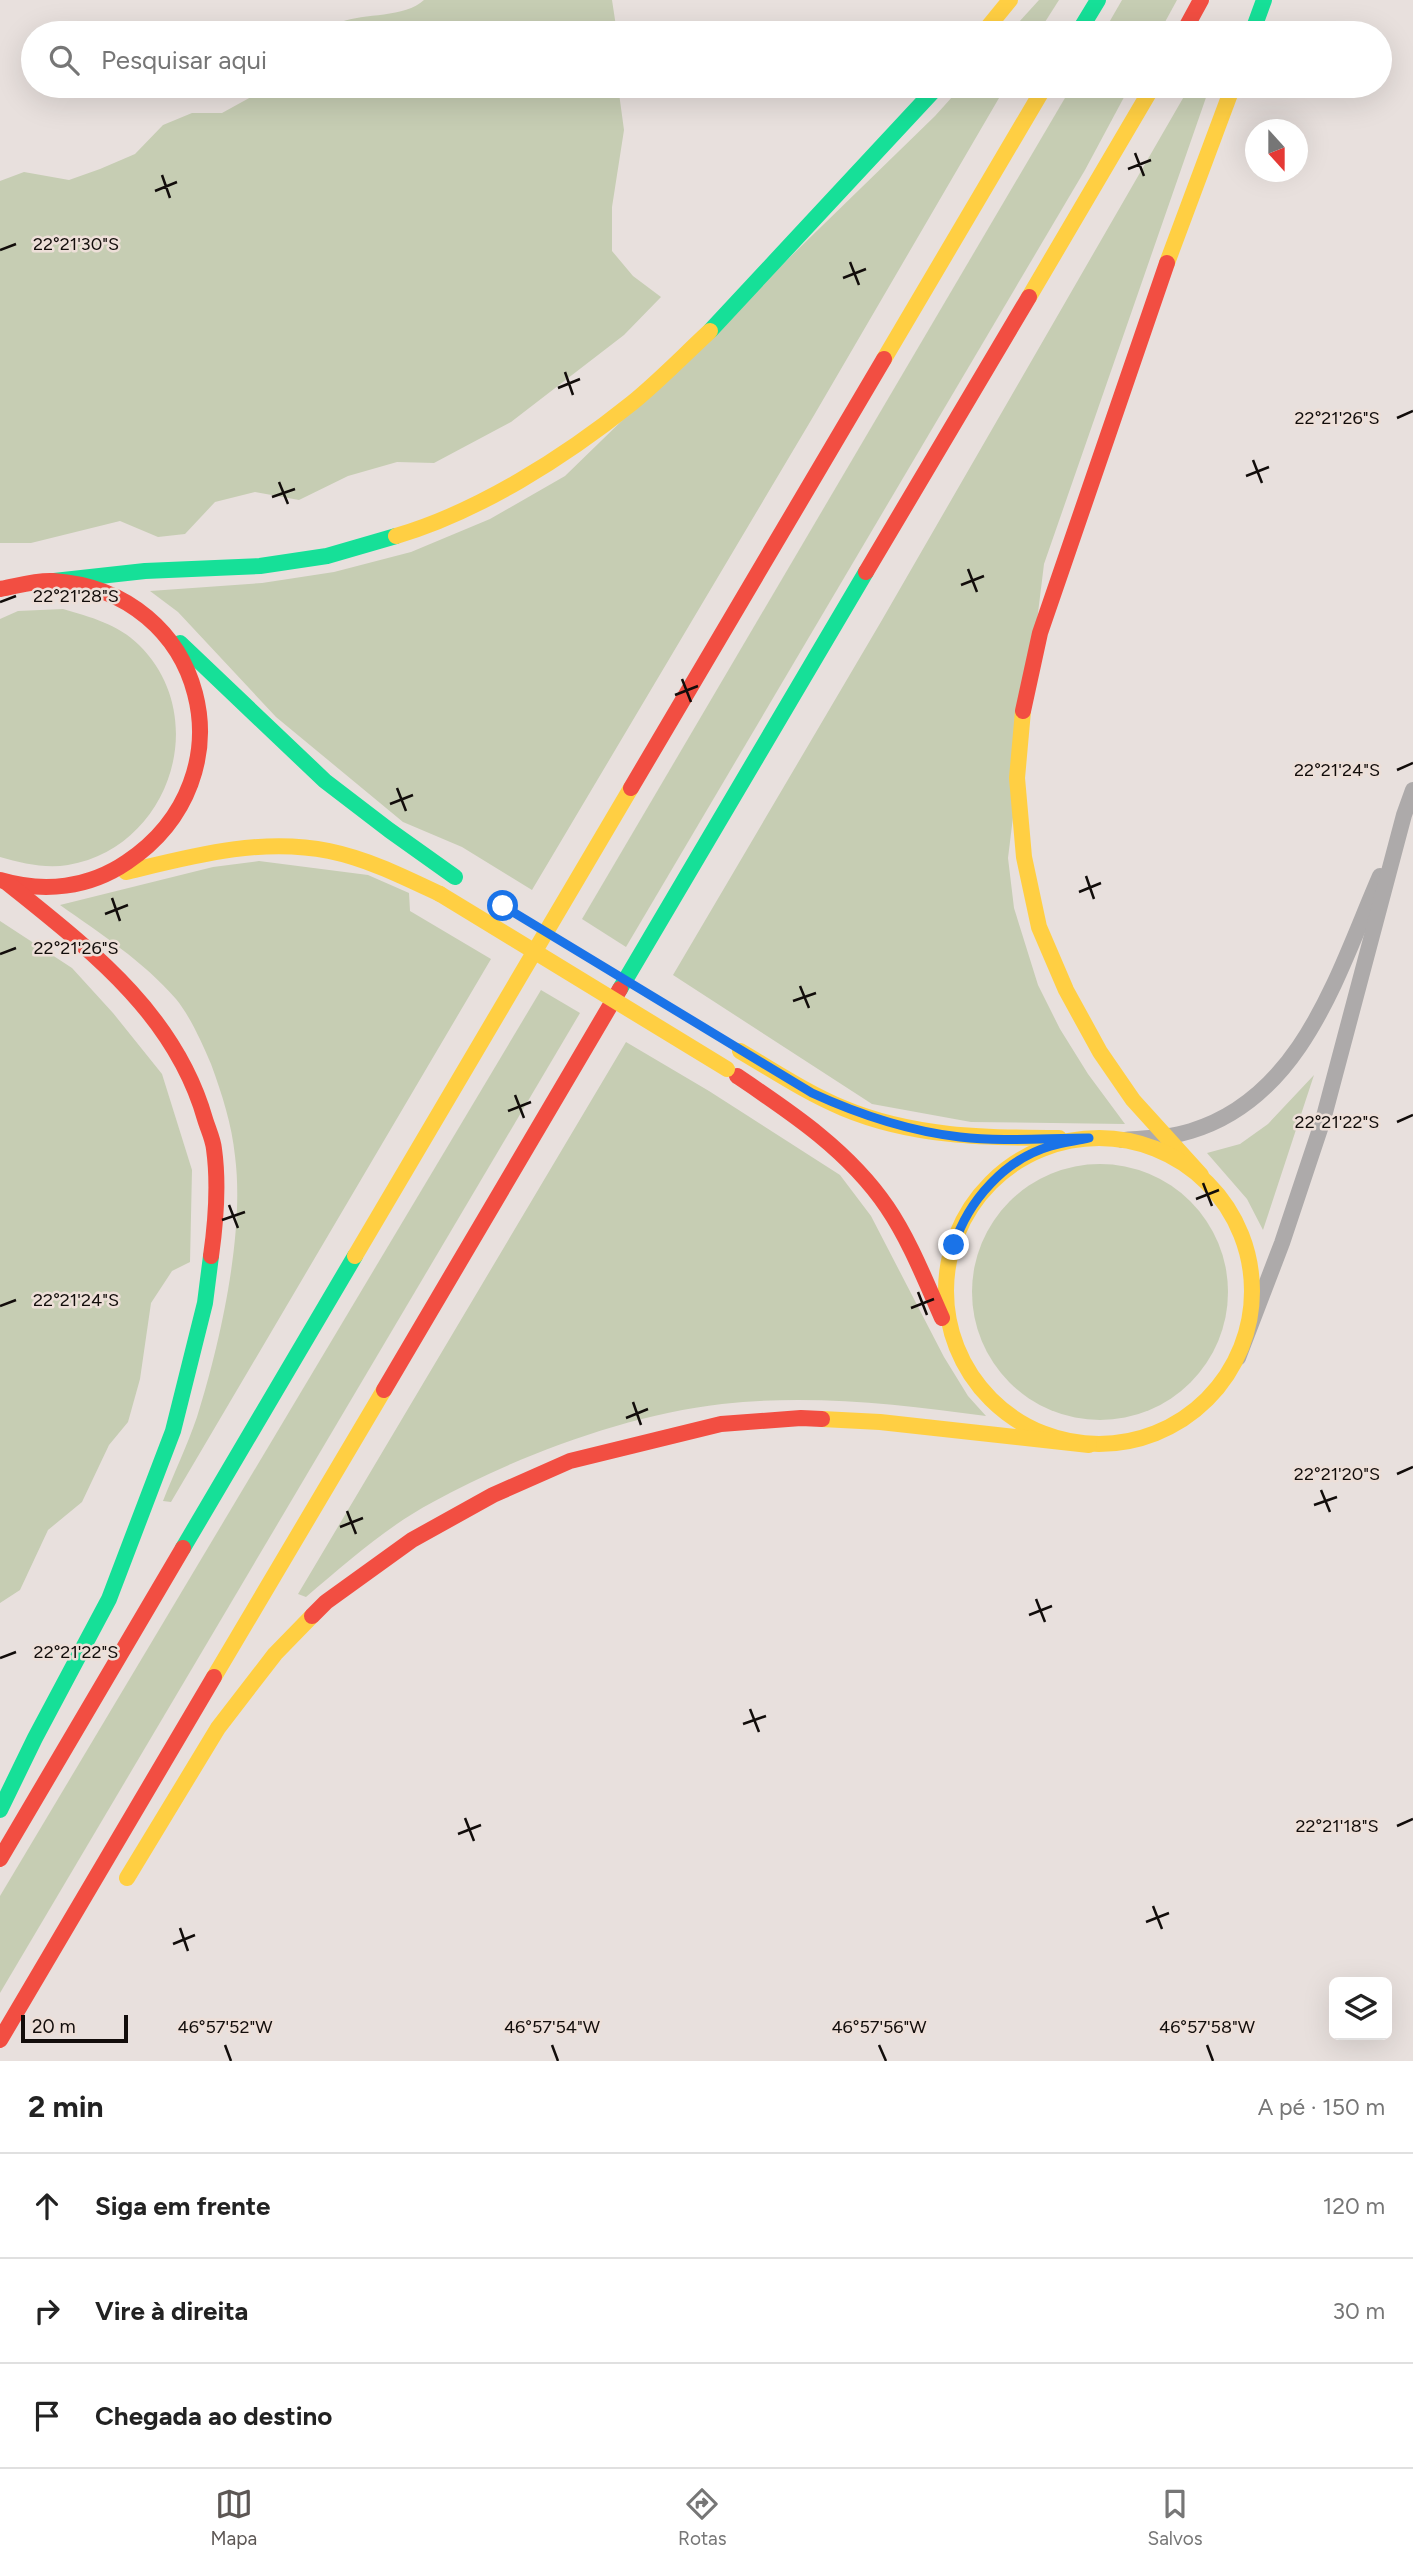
<!DOCTYPE html>
<html lang="pt">
<meta charset="utf-8">
<style>
:root{--surface:#fff;--page:#f2f2f2;--text:#222;--muted:#767676;--line:#e0e0e0;--accent:#5d5754}
body{margin:0;font-family:Figtree,sans-serif;background:var(--page);color:var(--text)}
.controls{position:absolute;right:21px;bottom:21px;display:grid;overflow:hidden;border-radius:10px;box-shadow:0 7px 28px #0002}
.controls button{width:63px;height:63px;display:grid;place-items:center;padding:0;border:0;border-bottom:2px solid var(--line);background:var(--surface);color:var(--text);font:35px sans-serif}
.compass{position:absolute;left:1245px;top:119px;width:63px;height:63px;border-radius:50%;background:var(--surface);box-shadow:0 7px 28px #0002;rotate:159deg}
.scale{position:absolute;left:21px;bottom:18px;width:107px;box-sizing:border-box;padding-left:7px;border:4px solid #120d0b;border-top:0;font-size:19px;line-height:24px;white-space:nowrap;color:#120d0b;-webkit-text-stroke:5px #eddfd8;paint-order:stroke}
.stop{position:absolute;width:21px;height:21px;margin:-16px;border:5px solid #1a73e8;border-radius:50%;background:#fff}
.stop.end{background:#1a73e8;border-color:#fff;box-shadow:0 2px 7px #0008}
.list{margin:0;padding:0;list-style:none}
h2{display:flex;justify-content:space-between;align-items:center;height:91px;margin:0;padding:0 28px;font-size:30px}
h2 small{font-size:23px;font-weight:400;color:var(--muted)}
.list li{display:grid;grid-template-columns:46px 1fr auto;gap:21px;align-items:center;box-sizing:border-box;height:105px;padding:0 28px;border-top:2px solid var(--line)}
.list b{display:block;font-size:26px;white-space:nowrap}
.list em{font-size:23px;font-style:normal;color:var(--muted)}
.icon{flex:none;width:38px;height:38px;fill:none;stroke:currentColor;stroke-width:2;stroke-linecap:round;stroke-linejoin:round}
.map{position:relative;flex:none;width:1413px;height:2061px;overflow:hidden}
.search{position:absolute;background:var(--surface);box-shadow:0 7px 28px #0002;left:21px;right:21px;top:21px;height:77px;display:flex;align-items:center;gap:18px;box-sizing:border-box;padding:0 24px;border-radius:38px;color:var(--muted);font-size:26px}
.sheet{height:406px;background:var(--surface)}
nav{display:flex;justify-content:space-around;align-items:center;box-sizing:border-box;height:98px;border-top:2px solid var(--line);background:var(--surface);font-size:19px;color:var(--muted)}
nav a{display:grid;justify-items:center;gap:4px}
nav .on{color:var(--accent)}
.map>svg:first-child{display:block}
.green{fill:#c6cdb3}
.lines{fill:none;stroke-linecap:round;stroke-linejoin:round}
.lane{stroke:#adaaaa;stroke-width:16}
.fast{stroke:#16e098;stroke-width:16}
.slow{stroke:#ffcf43;stroke-width:16}
.jam{stroke:#f24e42;stroke-width:16}
.slow-bridge{stroke:#ffcf43;stroke-width:16}
.route{stroke:#1a73e8;stroke-width:9}
.ticks{fill:none;stroke:#120d0b;stroke-width:2.5}
.ticks-label{font-size:18px;text-anchor:middle;fill:#120d0b;stroke:#eddfd8;stroke-width:5;stroke-linejoin:round;paint-order:stroke}
</style>
<div class="map">
<svg width="1413" height="2061" viewBox="0 0 1413 2061">
<rect width="100%" height="100%" fill="#e8e0dd"/>
<g class="green">
<path d="M424,0H612L617,33H328C332,29 336,24 341,22C364,13 405,18 424,0Z"/>
<polygon points="1039,0 1059,0 1038,33 1009,33"/>
<polygon points="1122,0 1177,0 1159,33 1103,33"/>
<polygon points="271,86 618,86 624,130 612,207 612,251 633,276 661,297 624,335 511,422 434,463 397,462 348,476 299,500 255,492 215,502 185,534 158,537 120,521 31,543 0,543 0,181 24,172 69,180 100,169 135,154 163,125 192,113 222,113"/>
<polygon points="962,86 1006,86 813,417 532,890 462,847 403,822 276,717 178,612 150,591 262,583 334,572 411,552 490,519 565,476 935,116"/>
<polygon points="1072,86 1130,86 1085,170 626,947 582,919"/>
<polygon points="1190,86 1210,86 1044,564 1008,858 1014,908 1038,985 1060,1029 1088,1074 1125,1124 971,1122 872,1104 673,975 882,620"/>
<path d="M63,609C90,617 118,624 139,645C213,718 169,848 68,865C45,869 22,863 0,857V619L18,611Z"/>
<path d="M259,861L368,875L409,893L410,911L491,959L171,1502L163,1501C174,1473 187,1446 197,1417C220,1344 245,1233 235,1156C232,1125 222,1094 211,1064C202,1043 190,1016 176,999C143,961 101,934 60,905L213,867Z"/>
<polygon points="0,921 72,968 113,1013 162,1074 192,1170 190,1262 172,1271 151,1303 140,1379 128,1422 109,1445 82,1502 48,1530 20,1590 0,1603"/>
<polygon points="541,990 580,1013 0,1993 0,1896"/>
<path d="M626,1042L709,1091L840,1175L871,1216L944,1357L968,1396L986,1416C899,1404 810,1394 722,1404C626,1415 517,1456 433,1502C386,1527 346,1563 306,1597L298,1594Z"/>
<polygon points="1314,1075 1263,1230 1247,1199 1207,1153 1240,1144 1268,1124"/>
<circle cx="1100" cy="1292" r="128"/>
</g>
<g class="lines">
<g class="lane">
<path d="M1122,1140C1146,1138 1169,1138 1191,1131C1303,1097 1338,972 1380,876"/>
<polyline points="1238,1358 1282,1243 1323,1120 1404,815 1413,790"/>
</g>
<g class="fast">
<polyline points="1078,33 1098,0"/>
<polyline points="1252,33 1264,0"/>
<polyline points="710,331 938,86"/>
<polyline points="54,581 145,571 260,566 327,556 396,536"/>
<polyline points="180,643 325,781 389,830 455,877"/>
<polyline points="620,989 866,572"/>
<polyline points="183,1548 355,1256"/>
<polyline points="0,1810 35,1738 109,1599 173,1431 205,1303 211,1256"/>
</g>
<g class="slow">
<polyline points="983,33 1010,0"/>
<polyline points="1167,263 1233,86"/>
<polyline points="1029,297 1153,86"/>
<polyline points="884,359 1045,86"/>
<path d="M396,536C478,512 565,457 632,403C659,381 684,355 710,331"/>
<polyline points="1023,711 1017,778 1024,857 1039,927 1066,990 1100,1052 1133,1100 1201,1175"/>
<path d="M126,872C192,856 261,837 329,851C368,859 404,877 440,894"/>
<path d="M740,1051C774,1071 807,1093 843,1108C912,1137 985,1138 1059,1138"/>
<circle cx="1099" cy="1291" r="153"/>
<polyline points="355,1256 631,788"/>
<polyline points="822,1419 880,1422 1089,1445"/>
<polyline points="214,1677 384,1390"/>
<polyline points="127,1878 218,1728 275,1654 312,1616"/>
</g>
<g class="jam">
<polyline points="1183,33 1201,0"/>
<polyline points="866,572 1029,297"/>
<path d="M0,589C17,586 35,580 53,581C206,591 254,777 127,862C89,888 44,893 0,880"/>
<polyline points="1023,711 1040,633 1167,263"/>
<polyline points="631,788 884,359"/>
<path d="M6,882C88,948 175,1013 205,1119C208,1129 213,1139 214,1149C219,1185 216,1221 211,1256"/>
<path d="M737,1076C792,1113 849,1151 887,1207C910,1241 925,1280 942,1318"/>
<polyline points="384,1390 620,989"/>
<polyline points="312,1616 326,1602 412,1540 493,1495 570,1461 721,1424 801,1418 822,1419"/>
<polyline points="0,1859 183,1548"/>
<polyline points="0,2040 214,1677"/>
</g>
<polyline class="slow-bridge" points="440,894 727,1069"/>
</g>
<g class="lines">
<path class="route" d="M503,906L812,1093C860,1115 908,1131 960,1137C1002,1142 1047,1138 1089,1138C1077,1141 1063,1142 1051,1146C1005,1159 968,1201 954,1245"/>
</g>
<path class="ticks" d="M1135,153L1144,176M1128,169L1151,160M162,175L170,198M155,191L177,182M0,250L16,244M850,262L859,285M843,278L866,269M565,372L573,395M558,388L580,379M1397,418L1413,411M1253,460L1262,483M1246,476L1269,467M279,482L288,504M272,497L295,489M968,569L977,592M961,585L984,576M0,602L16,596M682,679L691,702M675,695L698,686M1397,770L1413,763M397,788L406,811M390,804L413,795M1086,876L1094,899M1079,892L1101,883M112,898L120,921M105,914L128,905M0,954L16,948M800,986L809,1008M793,1001L816,993M515,1095L524,1118M508,1111L531,1102M1397,1122L1413,1115M1203,1183L1212,1206M1196,1199L1219,1190M229,1205L238,1228M222,1220L245,1212M918,1292L927,1315M0,1306L16,1300M911,1308L934,1299M633,1402L641,1425M626,1418L648,1409M1397,1474L1413,1467M1321,1490L1330,1512M1314,1505L1337,1497M347,1511L356,1534M340,1527L363,1518M1036,1599L1045,1622M1029,1615L1052,1606M0,1658L16,1652M750,1709L759,1732M743,1724L766,1716M465,1818L474,1841M1397,1826L1413,1819M458,1834L481,1825M1153,1906L1162,1929M1146,1922L1169,1913M180,1928L188,1951M173,1944L195,1935M225,2045L231,2061M552,2045L558,2061M879,2045L886,2061M1207,2045L1213,2061"/>
<g class="ticks-label">
<text x="76" y="250">22°21'30"S</text>
<text x="1337" y="424">22°21'26"S</text>
<text x="76" y="602">22°21'28"S</text>
<text x="1337" y="776">22°21'24"S</text>
<text x="76" y="954">22°21'26"S</text>
<text x="1337" y="1128">22°21'22"S</text>
<text x="76" y="1306">22°21'24"S</text>
<text x="1337" y="1480">22°21'20"S</text>
<text x="76" y="1658">22°21'22"S</text>
<text x="1337" y="1832">22°21'18"S</text>
<text x="225" y="2033">46°57'52"W</text>
<text x="552" y="2033">46°57'54"W</text>
<text x="879" y="2033">46°57'56"W</text>
<text x="1207" y="2033">46°57'58"W</text>
</g>
</svg>
<div class="controls">
<button><svg class="icon" aria-label="layers" viewBox="0 0 24 24"><path d="M12 4l9 5-9 5-9-5zM3 14l9 5 9-5"/></svg></button>
</div>
<svg class="compass" viewBox="-18 -18 36 36"><path d="M0-13l5 13h-10z" fill="#e53935"/><path d="M0 13l5-13h-10z" fill="#767676"/></svg>
<div class="scale">20 m</div>
<div class="stop" style="left:503px;top:906px"></div>
<div class="stop end" style="left:954px;top:1245px"></div>
<div class="search"><svg class="icon" aria-label="search" viewBox="0 0 24 24"><circle cx="10" cy="10" r="6"/><path d="M15 15l6 6"/></svg>Pesquisar aqui</div>
</div>
<section class="sheet">
<h2>2 min<small>A pé · 150 m</small></h2>
<ul class="list">
<li><svg class="icon" aria-label="ahead" viewBox="0 0 24 24"><path d="M12 20V5M6 11l6-6 6 6"/></svg><div><b>Siga em frente</b></div><em>120 m</em></li>
<li><svg class="icon" aria-label="right" viewBox="0 0 24 24"><path d="M7 20v-9h11M14 6l5 5-5 5"/></svg><div><b>Vire à direita</b></div><em>30 m</em></li>
<li><svg class="icon" aria-label="arrive" viewBox="0 0 24 24"><path d="M6 21V4h12l-3 4 3 4H6"/></svg><div><b>Chegada ao destino</b></div></li>
</ul>
</section>
<nav>
<a class="on"><svg class="icon" aria-label="map" viewBox="0 0 24 24"><path d="M3 6l6-2 6 2 6-2v14l-6 2-6-2-6 2zM9 4v14M15 6v14"/></svg>Mapa</a>
<a><svg class="icon" aria-label="directions" viewBox="0 0 24 24"><path d="M12 3l9 9-9 9-9-9zM9 14v-3h6M13 9l2 2-2 2"/></svg>Rotas</a>
<a><svg class="icon" aria-label="saved" viewBox="0 0 24 24"><path d="M7 4h10v16l-5-4-5 4z"/></svg>Salvos</a>
</nav>
